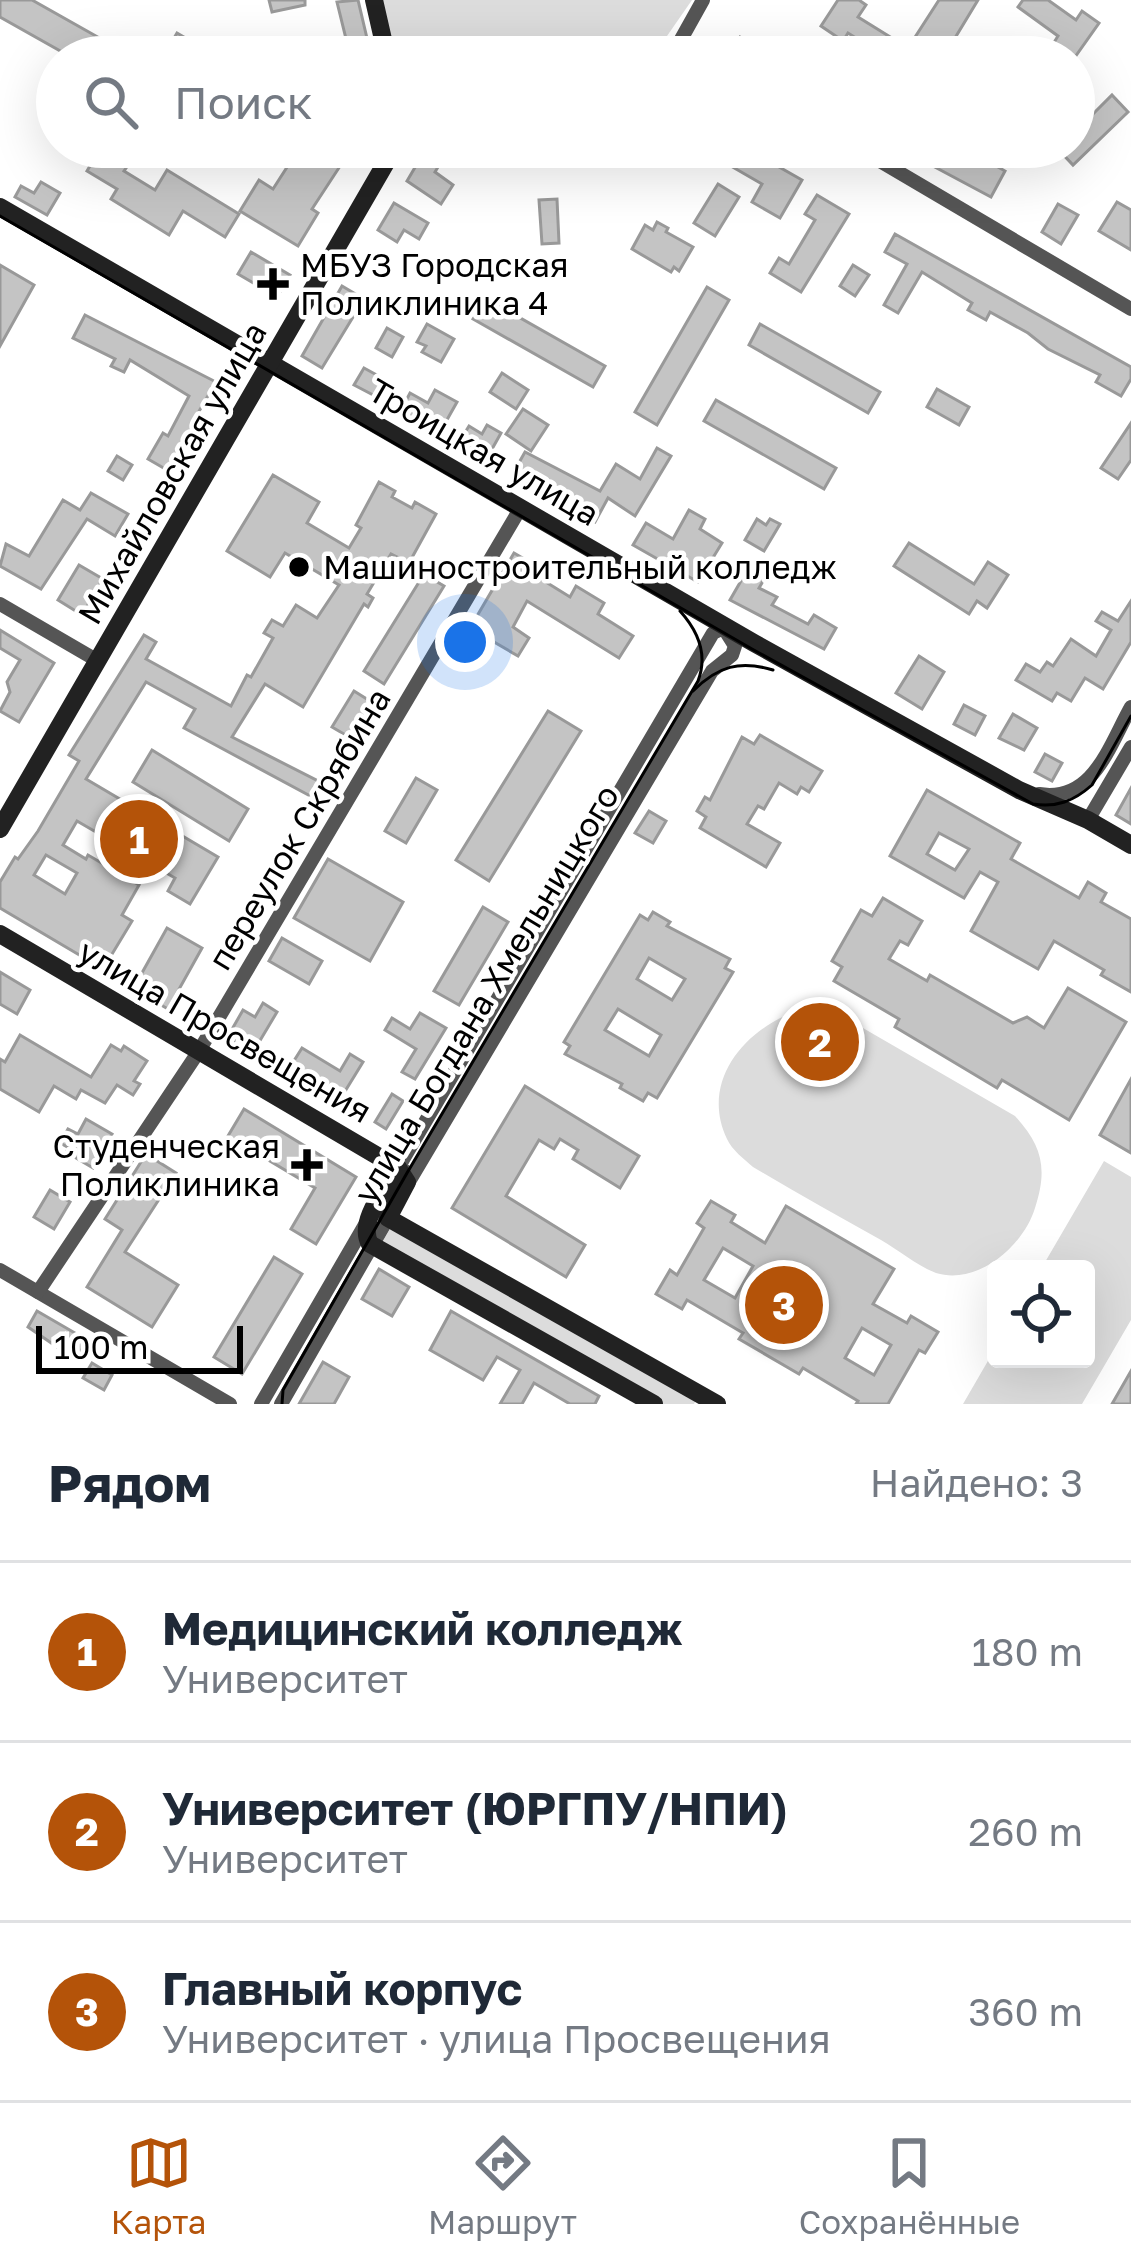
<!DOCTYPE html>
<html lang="ru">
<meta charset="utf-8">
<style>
:root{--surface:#fff;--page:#f2f2f3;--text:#1f2937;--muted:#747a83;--line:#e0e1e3;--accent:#b45309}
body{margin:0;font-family:"Golos Text",sans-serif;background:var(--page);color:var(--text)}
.controls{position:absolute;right:36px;bottom:36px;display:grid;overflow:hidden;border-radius:12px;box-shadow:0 12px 48px #0002}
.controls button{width:108px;height:108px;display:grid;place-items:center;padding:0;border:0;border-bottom:3px solid var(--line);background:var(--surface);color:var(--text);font:60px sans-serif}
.scale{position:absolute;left:36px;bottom:30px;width:207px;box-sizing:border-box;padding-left:12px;border:6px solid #000;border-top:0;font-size:33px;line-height:42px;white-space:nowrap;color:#000;-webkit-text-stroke:9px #fff;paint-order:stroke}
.you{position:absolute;left:465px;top:642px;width:42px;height:42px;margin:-30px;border:9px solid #fff;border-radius:50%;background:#1a73e8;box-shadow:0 0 0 18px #1a73e833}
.badge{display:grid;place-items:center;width:78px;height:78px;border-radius:50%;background:var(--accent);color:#fff;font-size:39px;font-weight:700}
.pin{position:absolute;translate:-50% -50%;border:6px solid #fff;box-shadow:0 3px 12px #0006}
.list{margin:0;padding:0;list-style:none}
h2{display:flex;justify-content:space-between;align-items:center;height:156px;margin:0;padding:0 48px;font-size:51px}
h2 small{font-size:39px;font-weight:400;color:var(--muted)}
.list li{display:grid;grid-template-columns:78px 1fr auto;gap:36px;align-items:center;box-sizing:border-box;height:180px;padding:0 48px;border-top:3px solid var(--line)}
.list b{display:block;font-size:45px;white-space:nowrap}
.list p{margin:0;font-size:39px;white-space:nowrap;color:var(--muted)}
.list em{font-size:39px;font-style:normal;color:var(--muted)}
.icon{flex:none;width:66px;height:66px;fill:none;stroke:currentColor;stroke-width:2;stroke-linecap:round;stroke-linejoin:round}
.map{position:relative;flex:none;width:1131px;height:1404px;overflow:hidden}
.search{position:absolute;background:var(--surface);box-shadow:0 12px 48px #0002;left:36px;right:36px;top:36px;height:132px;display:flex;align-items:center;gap:30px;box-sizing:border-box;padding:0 42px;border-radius:66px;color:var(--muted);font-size:45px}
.sheet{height:696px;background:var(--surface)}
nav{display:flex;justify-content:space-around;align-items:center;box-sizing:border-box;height:168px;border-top:3px solid var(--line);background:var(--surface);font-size:33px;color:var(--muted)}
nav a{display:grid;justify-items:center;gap:6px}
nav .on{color:var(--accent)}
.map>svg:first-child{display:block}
.green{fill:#dcdcdc}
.building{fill:#c4c4c4;stroke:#999;stroke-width:3;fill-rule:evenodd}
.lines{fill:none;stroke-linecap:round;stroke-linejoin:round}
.street{stroke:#555;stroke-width:14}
.secondary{stroke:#222;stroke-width:18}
.tram{stroke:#000;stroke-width:3}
.poi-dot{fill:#000;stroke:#fff;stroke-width:4.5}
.labels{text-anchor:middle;stroke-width:9;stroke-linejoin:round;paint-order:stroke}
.poi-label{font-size:33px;fill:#000;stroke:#fff;text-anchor:start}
.street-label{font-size:33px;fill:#000;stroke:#fff}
</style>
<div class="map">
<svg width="1131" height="1404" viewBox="0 0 1131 1404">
<rect width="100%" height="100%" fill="#fff"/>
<g class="green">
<polygon points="382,0 692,0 667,36 593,57 395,57"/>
<path d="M812,1007L837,1013L1015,1116C1042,1146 1048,1168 1035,1208C1024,1245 978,1286 936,1273C918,1266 898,1250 881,1240C838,1216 795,1192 753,1167C744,1159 732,1150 727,1139C697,1076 754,1019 812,1007Z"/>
<polygon points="1104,1161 1131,1177 1131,1320 1082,1404 963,1404 996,1347 996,1359 1086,1359 1086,1269 1041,1269"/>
<polygon points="393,1224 698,1396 694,1404 662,1404 380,1246"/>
</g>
<g class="building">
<polygon points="0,0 32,0 119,49 115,57 71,57 0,17"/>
<polygon points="269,0 305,0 305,5 272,12"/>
<polygon points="358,0 370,51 350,55 337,2"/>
<polygon points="838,0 859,0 866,5 858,17 908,48 939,0 978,0 955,38 988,57 886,57 848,33 843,41 821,26"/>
<polygon points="1023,0 1048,0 1076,20 1082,11 1099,23 1075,57 1045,57 1058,36 1018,7"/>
<polygon points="177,33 218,57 179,57 167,50"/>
<polygon points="740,37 774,57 728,57"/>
<polygon points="1112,95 1128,112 1073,165 1056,147 1074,147 1074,133"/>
<polygon points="101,147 129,164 124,171 155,190 167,170 239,214 225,237 183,211 169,235 111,199 117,189 87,171"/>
<polygon points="242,147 275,147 263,163"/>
<polygon points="300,147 330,147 346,157 312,209 318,213 298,246 240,211 259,180 273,189"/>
<polygon points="427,147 450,147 435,172 453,185 441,204 407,181"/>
<polygon points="698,147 744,147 802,180 780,218 752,202 762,184"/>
<polygon points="922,147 963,147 1005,171 991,197 916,157"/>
<polygon points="41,182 60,193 47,215 15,197 21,186 34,193"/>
<polygon points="718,184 739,197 715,236 694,223"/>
<polygon points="817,195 849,214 801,292 770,273 779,258 789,264 815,220 805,214"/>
<polygon points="557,199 559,243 542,244 539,200"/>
<polygon points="1117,202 1131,210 1131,250 1099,231"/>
<polygon points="394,203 428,223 419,239 404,230 397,242 378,230"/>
<polygon points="1058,204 1078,215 1061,244 1042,232"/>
<polygon points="657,222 668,228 666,232 693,247 679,271 674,267 671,272 632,249 645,225 653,230"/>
<polygon points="895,234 1131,367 1131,379 1121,396 1096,382 1100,375 1048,349 1028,333 990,312 986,320 968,310 972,303 922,272 898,313 884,305 907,264 885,252"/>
<polygon points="251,252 290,275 277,297 238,274"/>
<polygon points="0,265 34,285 0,346"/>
<polygon points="853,265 869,275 855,296 840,286"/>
<polygon points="342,286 364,299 322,368 302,356"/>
<polygon points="707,287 729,300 657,425 635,412"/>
<polygon points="485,298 605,366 593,387 473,319"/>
<polygon points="85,315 216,382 198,413 201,415 189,437 186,436 167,470 148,459 163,433 168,436 189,396 130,360 124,372 111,366 115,359 73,338"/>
<polygon points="427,324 454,339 441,362 422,352 426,346 417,342"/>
<polygon points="760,324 880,392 868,413 749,345"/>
<polygon points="387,328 403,337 392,357 376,348"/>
<polygon points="364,368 386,380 377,397 354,385"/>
<polygon points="502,373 528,390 516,409 490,392"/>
<polygon points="937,389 969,407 959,425 927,407"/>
<polygon points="435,390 457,402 439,434 400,412 410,393 428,403"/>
<polygon points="716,400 836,468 824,489 704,421"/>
<polygon points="523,409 548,425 531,451 506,434"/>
<polygon points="1131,423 1131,460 1118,479 1101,468"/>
<polygon points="487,425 501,433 487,458 461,439 469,426 482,434"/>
<polygon points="657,448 671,456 635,516 608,498 595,522 512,475 525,452 600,491 616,464 640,479"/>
<polygon points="117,456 132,465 123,480 108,471"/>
<path d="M273,475L319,502L307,523L349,548L361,528L356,525L379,482L395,491L392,497L412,508L415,502L436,514L409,563L391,554L367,594L373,598L368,607L364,604L303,707L265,684L232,737L322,783L314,798L184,728L195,709L146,682L86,779L218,857L190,904L168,891L175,878L77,821L63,845L86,859L88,855L139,885L122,915L132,921L103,969L0,908V882L15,857L18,859L38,831L79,761L69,755L144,635L156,642L146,659L231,706L247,675L251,677L273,638L264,633L272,620L283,626L296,605L317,618L339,585L285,553L270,577L227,551ZM46,855L77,873L65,894L34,875Z"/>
<polygon points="91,493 128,514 115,536 87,519 41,589 0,566 6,544 29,556 63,500 80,510"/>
<polygon points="689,510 705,519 700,529 722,543 698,582 633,545 646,523 673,539"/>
<polygon points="757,519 766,525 770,519 780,524 764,551 745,540"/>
<polygon points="909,543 974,584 988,562 1008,575 987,608 977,601 969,614 894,566"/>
<polygon points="514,553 538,567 533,574 570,597 576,586 604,603 598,614 633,636 619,658 527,601 513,627 529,638 518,656 470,628"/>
<polygon points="79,565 103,579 82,615 58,600"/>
<polygon points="749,567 766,576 759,588 777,597 772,605 808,624 814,615 836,628 824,649 730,600"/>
<polygon points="424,574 444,586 384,684 364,671"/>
<polygon points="1131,601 1131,642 1103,689 1085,678 1071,701 1057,693 1052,701 1016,680 1026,664 1040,672 1047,662 1053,666 1071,639 1096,656 1111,630 1096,621 1102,612 1118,621"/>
<polygon points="0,630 54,663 19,722 0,711 10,692 7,682 20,660 0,648"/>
<polygon points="919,656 944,672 922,709 896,693"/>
<polygon points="354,691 370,701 349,737 332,727"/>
<polygon points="964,705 985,716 975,735 954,724"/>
<polygon points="548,711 581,731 489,881 456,860"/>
<polygon points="1013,714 1037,728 1024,750 999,738"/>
<polygon points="760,735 822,771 809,792 801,787 797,794 779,783 764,809 758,806 747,824 780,843 766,867 700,828 706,817 697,811 705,797 710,800 742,737 754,744"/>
<polygon points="152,750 248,809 229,841 133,782"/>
<polygon points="1045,754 1062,763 1052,781 1035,772"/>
<polygon points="416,778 437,790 406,843 385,831"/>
<polygon points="1131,788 1131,824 1116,815"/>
<path d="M927,790L1020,843L1011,859L1079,898L1088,882L1106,893L1101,902L1131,919V992L1101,975L1104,970L1054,941L1038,969L971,931L998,882L980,872L964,898L890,856ZM939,833L969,849L955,870L927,854Z"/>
<polygon points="649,811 666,821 653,843 635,833"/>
<polygon points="328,859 403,902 370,961 294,918"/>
<polygon points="883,898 922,921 908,945 900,941 889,959 927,981 930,975 1013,1023 1027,1017 1044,1028 1068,988 1126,1022 1069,1120 1002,1080 997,1088 895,1027 899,1019 834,981 842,967 832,961 861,910 872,916"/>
<polygon points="483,907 508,922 459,1005 434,991"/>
<path d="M653,912L670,922L667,926L730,959L725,968L733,972L657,1098L648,1093L643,1101L620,1088L622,1084L565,1054L570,1046L564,1042L640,915L648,920ZM649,958L685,979L672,1000L637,979ZM618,1009L661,1035L649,1056L605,1030Z"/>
<polygon points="167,928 202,948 168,1009 133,989"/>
<polygon points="282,938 322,961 309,984 269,961"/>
<polygon points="0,972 30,990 17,1014 0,1004"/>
<polygon points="263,1003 277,1012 252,1054 227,1038 243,1010 255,1017"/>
<polygon points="420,1013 446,1028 415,1079 402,1072 416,1049 385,1030 392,1018 410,1029"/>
<polygon points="20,1035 91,1077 111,1045 121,1051 124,1046 147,1061 134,1081 140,1084 133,1095 117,1085 105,1103 81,1090 76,1099 54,1086 39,1112 0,1089 0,1059 5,1062"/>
<polygon points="302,1048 340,1071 350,1054 363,1062 336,1106 285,1075"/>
<polygon points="1131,1079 1131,1153 1100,1135"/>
<polygon points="525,1086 639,1156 620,1188 573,1159 578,1150 560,1139 554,1149 539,1140 506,1196 585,1245 566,1277 452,1208"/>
<polygon points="392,1094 403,1101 386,1129 375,1122"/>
<polygon points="244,1109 356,1177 316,1244 291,1229 315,1188 248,1148 245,1153 225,1141"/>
<polygon points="86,1119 112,1134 93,1168 66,1152 69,1148 60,1143 68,1129 78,1134"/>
<polygon points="146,1154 176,1173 125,1252 178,1285 152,1327 87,1287 122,1230 105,1219"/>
<polygon points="50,1190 70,1202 54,1229 34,1217"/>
<path d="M711,1201L735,1215L731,1222L765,1243L786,1206L894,1269L873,1304L907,1323L911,1316L938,1332L925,1353L919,1350L888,1404H856L858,1401L803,1368L799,1374L739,1339L743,1333L687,1300L682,1309L656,1294L670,1270L677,1275L704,1228L697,1223ZM723,1248L753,1266L735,1298L704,1280ZM862,1328L891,1345L874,1375L845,1358Z"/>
<polygon points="274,1257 302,1274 242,1374 214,1357"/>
<polygon points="379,1269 409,1287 392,1316 362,1299"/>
<polygon points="37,1311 87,1340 76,1360 28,1327"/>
<polygon points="451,1311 599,1396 595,1404 570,1404 534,1383 522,1404 500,1404 520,1370 497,1357 483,1380 430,1350"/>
<polygon points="323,1362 349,1377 334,1404 299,1404"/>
<polygon points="92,1363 112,1375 104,1390 83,1378"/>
<polygon points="1131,1371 1131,1404 1112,1404"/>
</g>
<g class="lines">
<g class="street">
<polyline points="679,43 703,0"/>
<polyline points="679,43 702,57"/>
<polyline points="630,57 679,43"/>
<polyline points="856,147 1131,309"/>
<polyline points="0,604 98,661"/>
<path d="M1039,794C1093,803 1109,746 1131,707"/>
<polyline points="1088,820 1131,747"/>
<polyline points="405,1171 398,1168 713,633 724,628 733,632"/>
<polyline points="407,1185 712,671 732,655 735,646 723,627"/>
<polyline points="0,1270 230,1404"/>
<polyline points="38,1292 199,1051 520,509"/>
<polyline points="261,1404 366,1223"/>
<polyline points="281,1404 388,1218 381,1214"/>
</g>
<g class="secondary">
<polyline points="374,0 387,57"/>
<polyline points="0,207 754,643 1019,790 1088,820 1131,845"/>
<polyline points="0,829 395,147"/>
<polyline points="0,934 398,1168 407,1182 388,1218 717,1404"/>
<path d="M398,1168C386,1189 357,1221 370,1244L654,1404"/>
</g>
<g class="tram">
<path d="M0,216L752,649L1033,804C1056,808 1074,801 1092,785L1131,716"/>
<path d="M693,691C718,666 740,660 773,670"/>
<path d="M282,1404L283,1390L407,1173L698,681C708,655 698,631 680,611"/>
</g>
</g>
<g class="poi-dot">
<path d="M267 266h12v12h12v12h-12v12h-12v-12h-12v-12h12z"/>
<circle cx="299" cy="567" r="12"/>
<path d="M301 1147h12v12h12v12h-12v12h-12v-12h-12v-12h12z"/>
</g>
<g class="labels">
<g class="poi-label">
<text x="300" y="277">МБУЗ Городская<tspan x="300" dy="38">Поликлиника 4</tspan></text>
<text x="323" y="579">Машиностроительный колледж</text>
<text x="280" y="1158" text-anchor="end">Студенческая<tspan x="280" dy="38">Поликлиника</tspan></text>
</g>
<g class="street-label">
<text transform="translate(484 452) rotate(30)" y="12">Троицкая улица</text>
<text transform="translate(172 473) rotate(-60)" y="12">Михайловская улица</text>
<text transform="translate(299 829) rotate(-59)" y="12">переулок Скрябина</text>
<text transform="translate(486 994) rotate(-59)" y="12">улица Богдана Хмельницкого</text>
<text transform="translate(225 1031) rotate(30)" y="12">улица Просвещения</text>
</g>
</g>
</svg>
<div class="controls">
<button><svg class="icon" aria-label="locate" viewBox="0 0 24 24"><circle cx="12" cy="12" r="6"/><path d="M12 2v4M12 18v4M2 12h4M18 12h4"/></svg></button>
</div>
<div class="scale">100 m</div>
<div class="you"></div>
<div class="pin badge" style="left:139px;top:839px">1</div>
<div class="pin badge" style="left:820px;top:1042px">2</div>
<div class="pin badge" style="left:784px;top:1305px">3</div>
<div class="search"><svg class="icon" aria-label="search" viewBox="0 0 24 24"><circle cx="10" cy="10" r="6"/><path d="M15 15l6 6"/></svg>Поиск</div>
</div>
<section class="sheet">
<h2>Рядом<small>Найдено: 3</small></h2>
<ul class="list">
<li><span class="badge">1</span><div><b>Медицинский колледж</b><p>Университет</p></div><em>180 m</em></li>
<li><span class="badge">2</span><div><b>Университет (ЮРГПУ/НПИ)</b><p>Университет</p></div><em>260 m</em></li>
<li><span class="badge">3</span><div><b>Главный корпус</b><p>Университет · улица Просвещения</p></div><em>360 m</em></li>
</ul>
</section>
<nav>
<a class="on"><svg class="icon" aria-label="map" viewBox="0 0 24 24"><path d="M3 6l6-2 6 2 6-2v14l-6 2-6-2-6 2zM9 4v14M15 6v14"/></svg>Карта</a>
<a><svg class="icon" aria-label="directions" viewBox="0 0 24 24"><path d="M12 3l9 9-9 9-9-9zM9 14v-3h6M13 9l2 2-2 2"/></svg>Маршрут</a>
<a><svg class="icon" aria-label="saved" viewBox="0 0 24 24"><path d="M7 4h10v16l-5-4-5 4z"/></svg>Сохранённые</a>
</nav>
